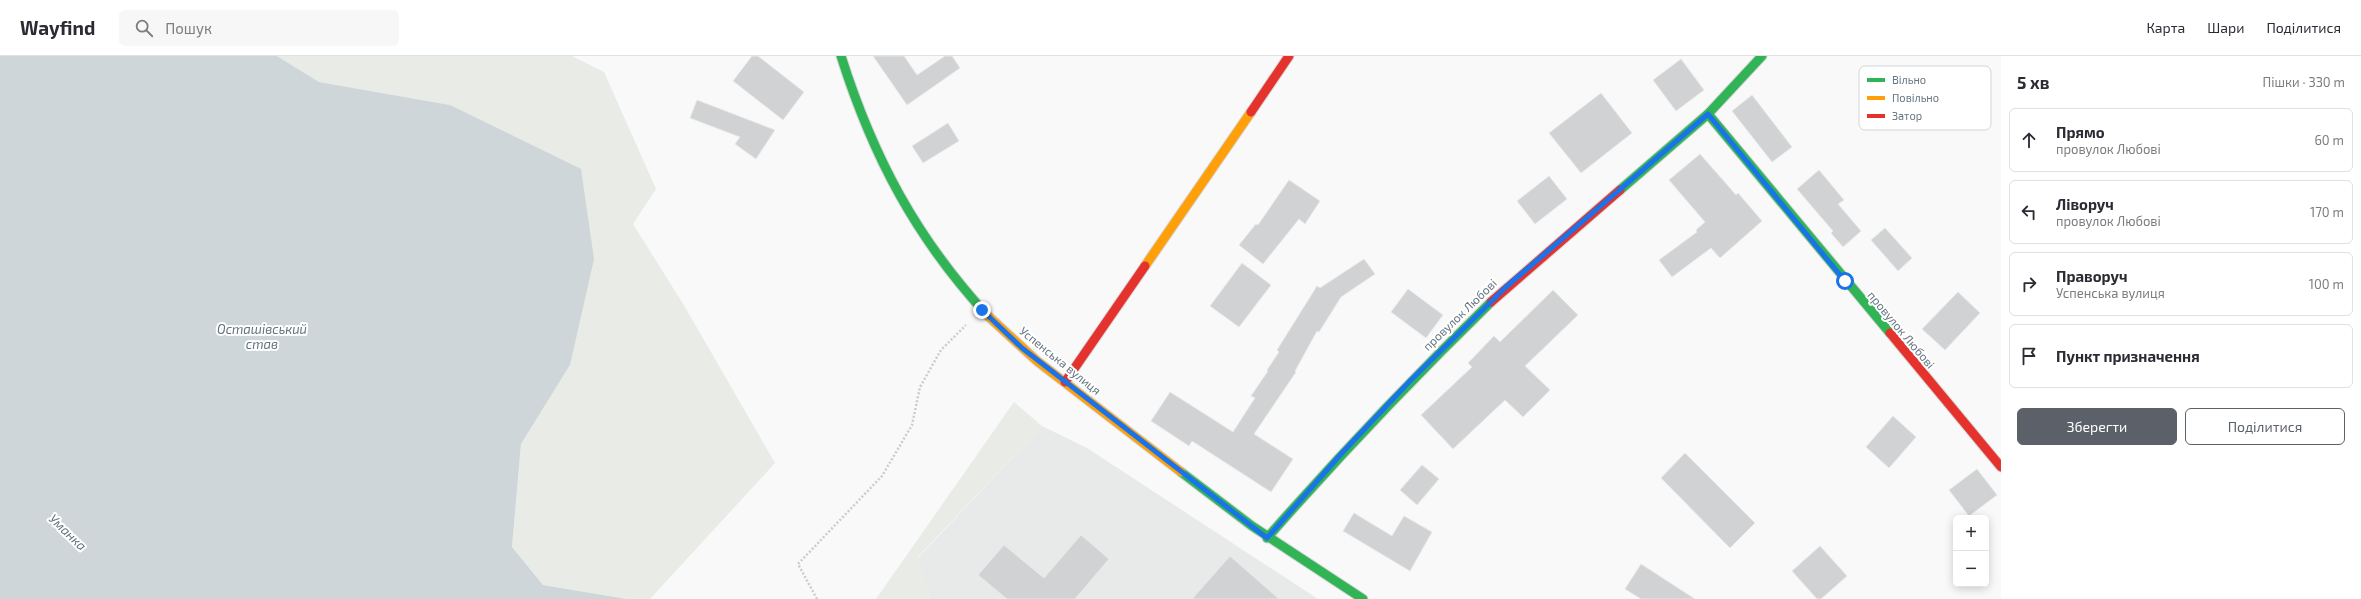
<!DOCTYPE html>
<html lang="uk">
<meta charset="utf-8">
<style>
:root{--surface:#fff;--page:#f7f7f7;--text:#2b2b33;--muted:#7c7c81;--line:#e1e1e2;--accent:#5c6169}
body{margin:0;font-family:"Exo 2",sans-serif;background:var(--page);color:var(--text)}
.controls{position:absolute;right:12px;bottom:12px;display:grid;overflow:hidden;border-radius:6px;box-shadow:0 2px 10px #0003}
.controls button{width:36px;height:36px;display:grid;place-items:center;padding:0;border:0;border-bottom:1px solid var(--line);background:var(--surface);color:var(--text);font:20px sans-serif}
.stop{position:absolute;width:12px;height:12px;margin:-9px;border:3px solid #1a73e8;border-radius:50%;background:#fff}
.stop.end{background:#1a73e8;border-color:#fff;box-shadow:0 1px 4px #0008}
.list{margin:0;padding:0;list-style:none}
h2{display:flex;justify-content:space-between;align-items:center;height:52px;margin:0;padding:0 16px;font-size:17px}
h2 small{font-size:13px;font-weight:400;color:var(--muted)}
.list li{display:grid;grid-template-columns:26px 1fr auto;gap:12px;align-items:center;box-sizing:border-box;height:64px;margin:0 8px 8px;padding:0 8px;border:1px solid var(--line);border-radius:6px}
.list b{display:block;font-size:15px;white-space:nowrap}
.list p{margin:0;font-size:13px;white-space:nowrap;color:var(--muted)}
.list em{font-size:13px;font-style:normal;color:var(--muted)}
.actions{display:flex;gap:8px;padding:12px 16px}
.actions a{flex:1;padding:9px 0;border:1px solid var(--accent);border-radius:6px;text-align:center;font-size:14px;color:var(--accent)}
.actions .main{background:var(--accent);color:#fff}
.icon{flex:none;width:22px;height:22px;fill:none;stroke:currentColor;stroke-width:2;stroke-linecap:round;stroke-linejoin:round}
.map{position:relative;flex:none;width:2001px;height:543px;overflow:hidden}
header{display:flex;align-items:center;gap:24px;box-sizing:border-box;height:56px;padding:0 20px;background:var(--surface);border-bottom:1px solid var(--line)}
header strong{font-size:19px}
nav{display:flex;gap:22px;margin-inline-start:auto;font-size:14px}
.search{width:280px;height:36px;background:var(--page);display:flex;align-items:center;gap:10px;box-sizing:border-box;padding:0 14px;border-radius:6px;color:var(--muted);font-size:15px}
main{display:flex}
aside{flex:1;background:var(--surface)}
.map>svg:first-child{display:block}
.built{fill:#e8e9e9}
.green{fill:#e8ebe6}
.water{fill:#ced6d9}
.building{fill:#d0d2d3;stroke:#e8e8e8}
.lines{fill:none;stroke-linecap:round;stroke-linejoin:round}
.fast-casing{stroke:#d5d6d7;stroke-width:11}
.slow-casing{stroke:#d5d6d7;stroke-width:11}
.jam-casing{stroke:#d5d6d7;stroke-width:11}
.path{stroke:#cbcccd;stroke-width:2.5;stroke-dasharray:2 2;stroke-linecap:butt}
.fast{stroke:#30b455;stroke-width:9}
.slow{stroke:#ff9f0a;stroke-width:9}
.jam{stroke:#e5322d;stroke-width:9}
.route{stroke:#1a73e8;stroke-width:5}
.labels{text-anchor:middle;stroke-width:4;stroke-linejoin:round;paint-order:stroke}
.street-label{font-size:12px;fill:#657683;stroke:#fff}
.water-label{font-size:13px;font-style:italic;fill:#60757c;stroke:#fff}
.key{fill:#fff;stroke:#d1d6da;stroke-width:1}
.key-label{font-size:11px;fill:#657683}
</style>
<header>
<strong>Wayfind</strong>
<div class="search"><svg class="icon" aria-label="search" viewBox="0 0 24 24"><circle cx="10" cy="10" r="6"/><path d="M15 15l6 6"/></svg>Пошук</div>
<nav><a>Карта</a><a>Шари</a><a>Поділитися</a></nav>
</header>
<main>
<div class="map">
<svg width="2001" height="543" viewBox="0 0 2001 543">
<rect width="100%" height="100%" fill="#f9f9f9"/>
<polygon class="built" points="1042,370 1087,392 1318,543 930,543 918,502"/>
<g class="green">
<polygon points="277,0 572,0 604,16 656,133 633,168 685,251 775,407 650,543 627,543 543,529 512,491 521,388 570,309 450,49 319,26"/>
<polygon points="1014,346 1042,370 918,501 930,543 876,543"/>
</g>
<polygon class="water" points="0,0 277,0 319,26 450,49 581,113 594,203 570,309 521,388 512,491 543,529 627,543 0,543"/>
<g class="building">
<polygon points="752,0 758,0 804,36 783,64 733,25"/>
<polygon points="873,0 904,0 917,19 945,0 952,0 960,12 907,49"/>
<polygon points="1681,3 1704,34 1676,55 1653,24"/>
<polygon points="1601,37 1632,77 1581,117 1549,77"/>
<polygon points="1752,39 1792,91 1772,106 1732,55"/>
<polygon points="697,44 775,74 756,103 735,88 740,81 690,62"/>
<polygon points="948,67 959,85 923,107 912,90"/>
<polygon points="1700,98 1736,139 1738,137 1762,165 1720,202 1711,192 1672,221 1659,204 1697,176 1696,174 1705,166 1669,124"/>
<polygon points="1819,114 1844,144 1838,148 1861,175 1843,191 1831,177 1833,175 1797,133"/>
<polygon points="1549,120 1567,143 1535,168 1517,145"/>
<polygon points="1289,124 1320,145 1305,168 1299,163 1263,208 1239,189 1256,168 1258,169"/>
<polygon points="1885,172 1912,202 1898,215 1871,184"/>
<polygon points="1364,203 1375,218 1341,241 1319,276 1317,275 1295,315 1296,316 1254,378 1293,403 1271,436 1192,385 1189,390 1151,365 1170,336 1233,376 1255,342 1251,340 1268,315 1267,314 1279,296 1277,294 1317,230 1320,232"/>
<polygon points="1242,207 1271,229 1239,271 1210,250"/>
<polygon points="1408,233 1443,259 1426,282 1391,256"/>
<polygon points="1553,234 1578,259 1525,310 1550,334 1523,361 1505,344 1453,393 1421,359 1472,311 1468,307 1494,280 1500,286"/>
<polygon points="1958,236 1980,257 1945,294 1922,273"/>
<polygon points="1893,360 1916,381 1889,412 1866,391"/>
<polygon points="1685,397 1755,467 1730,492 1661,422"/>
<polygon points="1422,409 1439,423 1417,449 1400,434"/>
<polygon points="1977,413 1997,439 1969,460 1949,434"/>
<polygon points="1354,457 1392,480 1404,460 1432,476 1410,515 1343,475"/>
<polygon points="1081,479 1109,503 1075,543 1007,543 978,519 1004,489 1044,522"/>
<polygon points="1820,490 1847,520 1821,543 1817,543 1792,515"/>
<polygon points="1230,500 1279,543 1192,543"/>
<polygon points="1641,508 1695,543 1641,543 1625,533"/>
</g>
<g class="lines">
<defs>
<g id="fast">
<path d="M841,0C873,101 916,182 988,260"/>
<polyline points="1762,0 1708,58 1890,277"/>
<polyline points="1620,134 1708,58"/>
<polyline points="1181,416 1252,470 1363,543"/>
<path d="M1267,482C1339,400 1413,322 1491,246"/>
</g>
<g id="slow">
<polyline points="1145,210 1251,56"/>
<polyline points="988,260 1037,305 1181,416"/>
</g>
<g id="jam">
<polyline points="1251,56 1289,0"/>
<polyline points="1491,246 1620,134"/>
<polyline points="1890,277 2001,411"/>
<polyline points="1065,326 1145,210"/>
</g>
</defs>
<use href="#fast" class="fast-casing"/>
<use href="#slow" class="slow-casing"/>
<use href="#jam" class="jam-casing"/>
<polyline class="path" points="817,543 798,508 882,420 912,369 920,331 941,294 966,269"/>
<use href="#fast" class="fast"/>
<use href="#slow" class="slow"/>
<use href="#jam" class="jam"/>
</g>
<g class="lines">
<polyline class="route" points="982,254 1022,292 1267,482 1342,397 1410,325 1506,231 1708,58 1845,225"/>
</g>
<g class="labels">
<g class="street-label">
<text transform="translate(1460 259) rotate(-44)" y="4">провулок Любові</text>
<text transform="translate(1901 274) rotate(50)" y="4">провулок Любові</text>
<text transform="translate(1060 305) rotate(39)" y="4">Успенська вулиця</text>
</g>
<g class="water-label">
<text x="262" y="278">Осташівський<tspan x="262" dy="15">став</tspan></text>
<text transform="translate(68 476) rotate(44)" y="5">Уманка</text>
</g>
</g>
<rect x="1859" y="10" width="132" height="64" rx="6" class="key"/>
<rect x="1867" y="22" width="18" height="4" fill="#30b455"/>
<rect x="1867" y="40" width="18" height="4" fill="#ff9f0a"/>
<rect x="1867" y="58" width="18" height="4" fill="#e5322d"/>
<g class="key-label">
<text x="1892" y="28">Вільно</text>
<text x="1892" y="46">Повільно</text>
<text x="1892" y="64">Затор</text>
</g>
</svg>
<div class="controls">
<button>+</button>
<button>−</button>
</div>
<div class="stop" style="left:1845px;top:225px"></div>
<div class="stop end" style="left:982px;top:254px"></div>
</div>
<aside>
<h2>5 хв<small>Пішки · 330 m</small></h2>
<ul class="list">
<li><svg class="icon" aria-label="ahead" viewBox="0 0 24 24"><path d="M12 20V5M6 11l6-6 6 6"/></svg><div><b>Прямо</b><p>провулок Любові</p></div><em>60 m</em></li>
<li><svg class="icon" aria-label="left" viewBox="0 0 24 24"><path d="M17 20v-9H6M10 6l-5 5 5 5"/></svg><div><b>Ліворуч</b><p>провулок Любові</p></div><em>170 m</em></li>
<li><svg class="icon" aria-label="right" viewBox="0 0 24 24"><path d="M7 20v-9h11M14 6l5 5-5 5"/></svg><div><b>Праворуч</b><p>Успенська вулиця</p></div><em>100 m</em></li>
<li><svg class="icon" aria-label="arrive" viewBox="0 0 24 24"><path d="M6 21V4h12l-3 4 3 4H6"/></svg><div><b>Пункт призначення</b></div></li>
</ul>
<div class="actions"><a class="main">Зберегти</a><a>Поділитися</a></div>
</aside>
</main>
